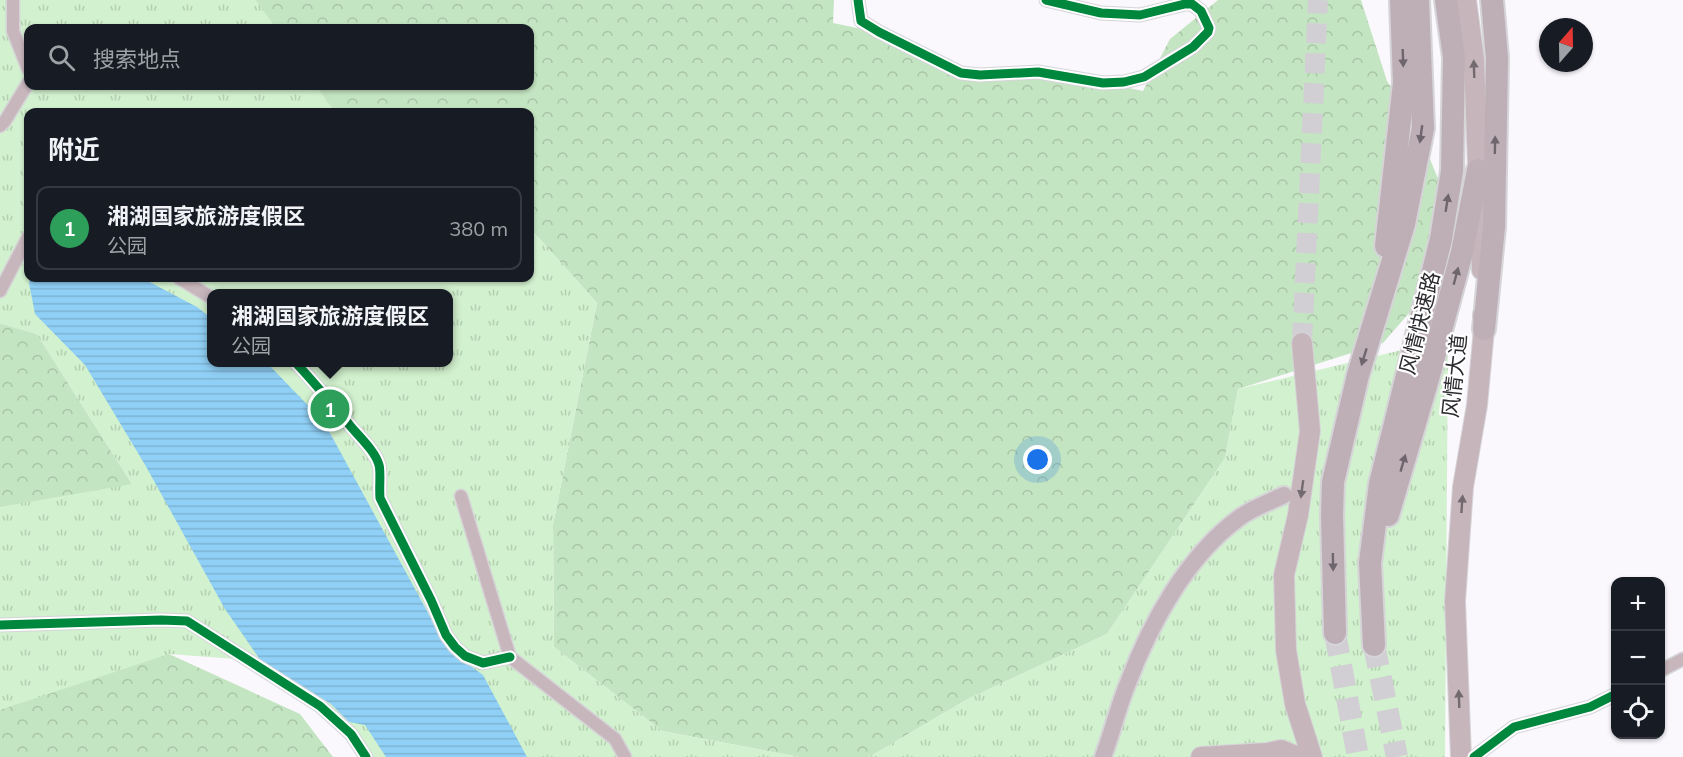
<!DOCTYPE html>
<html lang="zh">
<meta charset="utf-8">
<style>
:root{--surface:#171b24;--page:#242831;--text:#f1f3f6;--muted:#9ea1a6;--line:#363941;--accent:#b45309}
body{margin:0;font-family:Mulish,"Noto Sans SC",sans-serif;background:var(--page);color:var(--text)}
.controls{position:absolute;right:18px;bottom:18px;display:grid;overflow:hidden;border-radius:12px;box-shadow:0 2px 4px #0004}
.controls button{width:54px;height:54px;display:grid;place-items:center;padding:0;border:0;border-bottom:2px solid var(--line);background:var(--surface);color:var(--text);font:30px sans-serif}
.compass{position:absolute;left:1539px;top:18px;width:54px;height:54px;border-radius:50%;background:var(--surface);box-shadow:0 2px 4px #0004;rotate:20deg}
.you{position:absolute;left:1038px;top:460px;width:21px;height:21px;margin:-15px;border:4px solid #fff;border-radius:50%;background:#1a73e8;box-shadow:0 0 0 9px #1a73e833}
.badge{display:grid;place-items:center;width:39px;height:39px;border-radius:50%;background:var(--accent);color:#fff;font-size:20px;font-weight:700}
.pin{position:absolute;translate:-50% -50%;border:3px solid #fff;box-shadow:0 2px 6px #0006}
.popup{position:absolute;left:207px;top:289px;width:246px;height:78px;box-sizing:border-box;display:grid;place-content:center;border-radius:12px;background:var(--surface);filter:drop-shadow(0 2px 4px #0005);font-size:20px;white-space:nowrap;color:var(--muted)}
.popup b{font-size:22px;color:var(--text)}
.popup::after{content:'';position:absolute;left:50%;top:100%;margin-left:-12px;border:12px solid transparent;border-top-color:var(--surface)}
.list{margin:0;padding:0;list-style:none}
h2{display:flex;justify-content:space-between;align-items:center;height:78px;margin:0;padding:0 24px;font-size:26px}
h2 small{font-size:20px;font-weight:400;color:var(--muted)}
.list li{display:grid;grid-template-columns:39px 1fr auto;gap:18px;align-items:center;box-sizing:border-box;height:84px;margin:0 12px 12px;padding:0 12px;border:2px solid var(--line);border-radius:12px}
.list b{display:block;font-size:22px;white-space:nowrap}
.list p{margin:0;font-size:20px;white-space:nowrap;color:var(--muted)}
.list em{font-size:20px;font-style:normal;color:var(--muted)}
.icon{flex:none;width:33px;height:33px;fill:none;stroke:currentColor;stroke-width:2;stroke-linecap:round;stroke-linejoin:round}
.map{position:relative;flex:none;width:1683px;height:757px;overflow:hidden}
.search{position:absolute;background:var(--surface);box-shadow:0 2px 4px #0004;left:24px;top:24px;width:510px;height:66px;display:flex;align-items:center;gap:15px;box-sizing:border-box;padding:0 21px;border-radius:12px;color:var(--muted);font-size:22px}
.panel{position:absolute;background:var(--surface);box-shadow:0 2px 4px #0004;left:24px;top:108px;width:510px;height:174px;border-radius:12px}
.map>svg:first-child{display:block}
.forest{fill:url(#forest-crowns)}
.park{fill:url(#park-tufts);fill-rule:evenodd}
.water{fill:url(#water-rules)}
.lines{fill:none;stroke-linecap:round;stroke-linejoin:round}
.primary-tunnel{stroke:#d1cfd4;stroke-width:20;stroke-dasharray:20 10;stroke-linecap:butt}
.highway-tunnel{stroke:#d1cfd4;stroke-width:22;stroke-dasharray:22 11;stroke-linecap:butt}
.street-casing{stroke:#d5d4d7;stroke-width:15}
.secondary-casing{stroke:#d5d4d7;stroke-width:20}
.primary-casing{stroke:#d5d4d7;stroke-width:22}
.highway-casing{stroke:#d5d4d7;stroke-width:26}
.street{stroke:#c7b6bc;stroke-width:12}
.secondary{stroke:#c4b4bb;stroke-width:16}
.primary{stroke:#c6b6bc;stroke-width:20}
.highway{stroke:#beafb6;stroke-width:22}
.cycleway-casing{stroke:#fff;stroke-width:13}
.cycleway{stroke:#00873e;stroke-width:9}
.oneway{fill:#6e666c}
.oneway2{fill:#726a6e}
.labels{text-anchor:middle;stroke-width:4.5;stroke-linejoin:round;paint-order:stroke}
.street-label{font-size:21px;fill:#2d2b2f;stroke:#fff}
</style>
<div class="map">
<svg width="1683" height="757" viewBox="0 0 1683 757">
<defs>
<pattern id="forest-crowns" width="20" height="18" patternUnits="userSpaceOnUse" patternTransform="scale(1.5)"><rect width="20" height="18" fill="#c4e5c1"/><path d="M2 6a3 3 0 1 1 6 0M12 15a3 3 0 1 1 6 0" fill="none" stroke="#a9c5a6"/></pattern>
<pattern id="park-tufts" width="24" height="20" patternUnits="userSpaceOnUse" patternTransform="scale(1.5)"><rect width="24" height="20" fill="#d2f1ce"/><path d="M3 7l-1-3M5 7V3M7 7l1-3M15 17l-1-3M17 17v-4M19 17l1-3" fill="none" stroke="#b5cfb1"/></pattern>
<pattern id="water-rules" width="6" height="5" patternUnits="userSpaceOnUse" patternTransform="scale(1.5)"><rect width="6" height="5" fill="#90d0f6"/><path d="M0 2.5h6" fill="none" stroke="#7cb3d3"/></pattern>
</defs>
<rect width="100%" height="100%" fill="#faf8fd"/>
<g class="forest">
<polygon points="184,0 834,0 833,23 886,34 962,78 1037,68 1143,91 1170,39 1218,0 1361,0 1387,81 1414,120 1441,186 1449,267 1383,343 1238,389 1225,458 1107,634 968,699 869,757 799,757 662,731 554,647 553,525 597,303 530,228 530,112 307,112 265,86 530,86 530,28 183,28"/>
<polygon points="0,323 37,334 132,484 169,654 300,714 333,757 0,757"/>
</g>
<g class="park">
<path d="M0,0H256L276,28H28V86H316L335,112H28V278H530V228L597,303L553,525L554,647L662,731L799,757H372L349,722L261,661L169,654L0,710V507L132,484L37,334L0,323ZM212,294H448V362H212Z"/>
<polygon points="1448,339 1445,757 869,757 968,699 1107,634 1225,458 1238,389"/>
</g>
<polygon class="water" points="30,278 142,278 197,307 211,318 212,362 267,363 324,422 439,633 459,658 483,675 527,757 386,757 365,725 349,722 331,704 261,661 225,609 144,463 85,365 35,314 29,283"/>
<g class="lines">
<polyline class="primary-tunnel" points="1302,343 1318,0"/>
<g class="highway-tunnel">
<polyline points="1335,633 1358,757"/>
<polyline points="1374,645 1397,757"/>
</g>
<defs>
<g id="street">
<polyline points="13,0 13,31 28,69"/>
<polyline points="858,0 861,21 879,32 961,73 980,75 1038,72 1103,83 1124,82 1144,77 1193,47 1208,32 1209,28 1201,11 1192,4 1185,4 1140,15 1101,13 1046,0"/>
<polyline points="0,126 5,121 28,83"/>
<polyline points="179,278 212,298"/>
<polyline points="0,291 28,237"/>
<path d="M295,362C314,382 331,403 348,423C357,435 375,450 379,465C381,471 379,488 380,498L431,600L446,635L455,647L465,656L483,663L510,657"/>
<polyline points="461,496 510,657 615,739 625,757"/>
<polyline points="0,625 161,620 187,621 320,706 351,734 366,757"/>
<polyline points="1660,671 1683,659"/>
<polyline points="1474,757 1514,727 1590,707 1616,694"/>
</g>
<path id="secondary" d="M1103,757C1112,733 1118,707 1128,683C1150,624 1187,556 1239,518C1252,508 1270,502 1284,495"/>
<g id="primary">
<polyline points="1466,0 1474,60 1482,270"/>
<polyline points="1302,343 1310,431 1298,515 1284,575 1286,650 1295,704 1312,757"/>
<polyline points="1201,757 1267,753 1281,750 1298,757"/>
<polyline points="1461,757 1455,601 1463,487 1477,405 1484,329 1483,315"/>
</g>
<g id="highway">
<polyline points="1386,246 1404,83 1401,0"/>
<polyline points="1484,329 1494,227 1497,58 1492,0"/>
<polyline points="1388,515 1428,379 1462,252 1478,170"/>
<polyline points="1335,633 1332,516 1333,482 1358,375 1404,224 1423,128 1418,0"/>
<polyline points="1374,645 1370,563 1380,484 1441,239 1452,171 1454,57 1446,0"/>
</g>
</defs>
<use href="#street" class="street-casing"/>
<use href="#secondary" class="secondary-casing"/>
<use href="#primary" class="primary-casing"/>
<use href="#highway" class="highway-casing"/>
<use href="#street" class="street"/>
<use href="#secondary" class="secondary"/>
<use href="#primary" class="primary"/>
<use href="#highway" class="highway"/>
<defs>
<g id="cycleway">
<polyline points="858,0 861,21 879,32 961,73 980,75 1038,72 1103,83 1124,82 1144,77 1193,47 1208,32 1209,28 1201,11 1192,4 1185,4 1140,15 1101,13 1046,0"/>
<path d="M295,362C314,382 331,403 348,423C357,435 375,450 379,465C381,471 379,488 380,498L431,600L446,635L455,647L465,656L483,663L510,657"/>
<polyline points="0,625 161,620 187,621 320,706 351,734 366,757"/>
<polyline points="1474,757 1514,727 1590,707 1616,694"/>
</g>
</defs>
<use href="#cycleway" class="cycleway-casing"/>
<use href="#cycleway" class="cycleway"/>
</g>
<defs><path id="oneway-solid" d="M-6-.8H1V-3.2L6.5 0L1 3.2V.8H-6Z" transform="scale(1.5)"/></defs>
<g class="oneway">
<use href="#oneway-solid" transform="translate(1403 58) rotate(88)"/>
<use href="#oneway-solid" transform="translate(1421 134) rotate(98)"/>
<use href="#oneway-solid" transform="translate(1495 145) rotate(-89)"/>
<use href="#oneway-solid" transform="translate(1447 203) rotate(-81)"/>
<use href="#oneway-solid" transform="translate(1456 276) rotate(-75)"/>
<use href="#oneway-solid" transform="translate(1364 357) rotate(107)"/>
<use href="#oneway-solid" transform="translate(1403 463) rotate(-74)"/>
<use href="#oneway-solid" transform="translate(1333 562) rotate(89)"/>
</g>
<g class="oneway2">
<use href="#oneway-solid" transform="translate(1474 69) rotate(-92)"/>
<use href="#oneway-solid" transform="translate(1302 489) rotate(98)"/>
<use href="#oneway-solid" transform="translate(1462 504) rotate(-86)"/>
<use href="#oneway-solid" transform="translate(1459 699) rotate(-92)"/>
</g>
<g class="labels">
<g class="street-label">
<text transform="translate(1420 323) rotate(-76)" y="7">风情快速路</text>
<text transform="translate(1455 376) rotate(-84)" y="7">风情大道</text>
</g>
</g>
</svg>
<div class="controls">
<button>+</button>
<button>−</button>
<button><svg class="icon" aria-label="locate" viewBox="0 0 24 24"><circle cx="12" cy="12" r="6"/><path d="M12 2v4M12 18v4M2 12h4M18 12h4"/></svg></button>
</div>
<svg class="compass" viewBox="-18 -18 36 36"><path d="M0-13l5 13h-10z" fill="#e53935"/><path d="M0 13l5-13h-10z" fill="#9ea1a6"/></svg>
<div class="you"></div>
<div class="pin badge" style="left:330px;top:409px;background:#2e9e5b">1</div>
<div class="popup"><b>湘湖国家旅游度假区</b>公园</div>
<div class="search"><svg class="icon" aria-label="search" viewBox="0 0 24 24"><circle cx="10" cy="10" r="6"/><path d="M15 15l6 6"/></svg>搜索地点</div>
<section class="panel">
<h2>附近<small></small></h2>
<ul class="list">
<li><span class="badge" style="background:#2e9e5b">1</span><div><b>湘湖国家旅游度假区</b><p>公园</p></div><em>380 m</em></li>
</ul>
</section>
</div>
